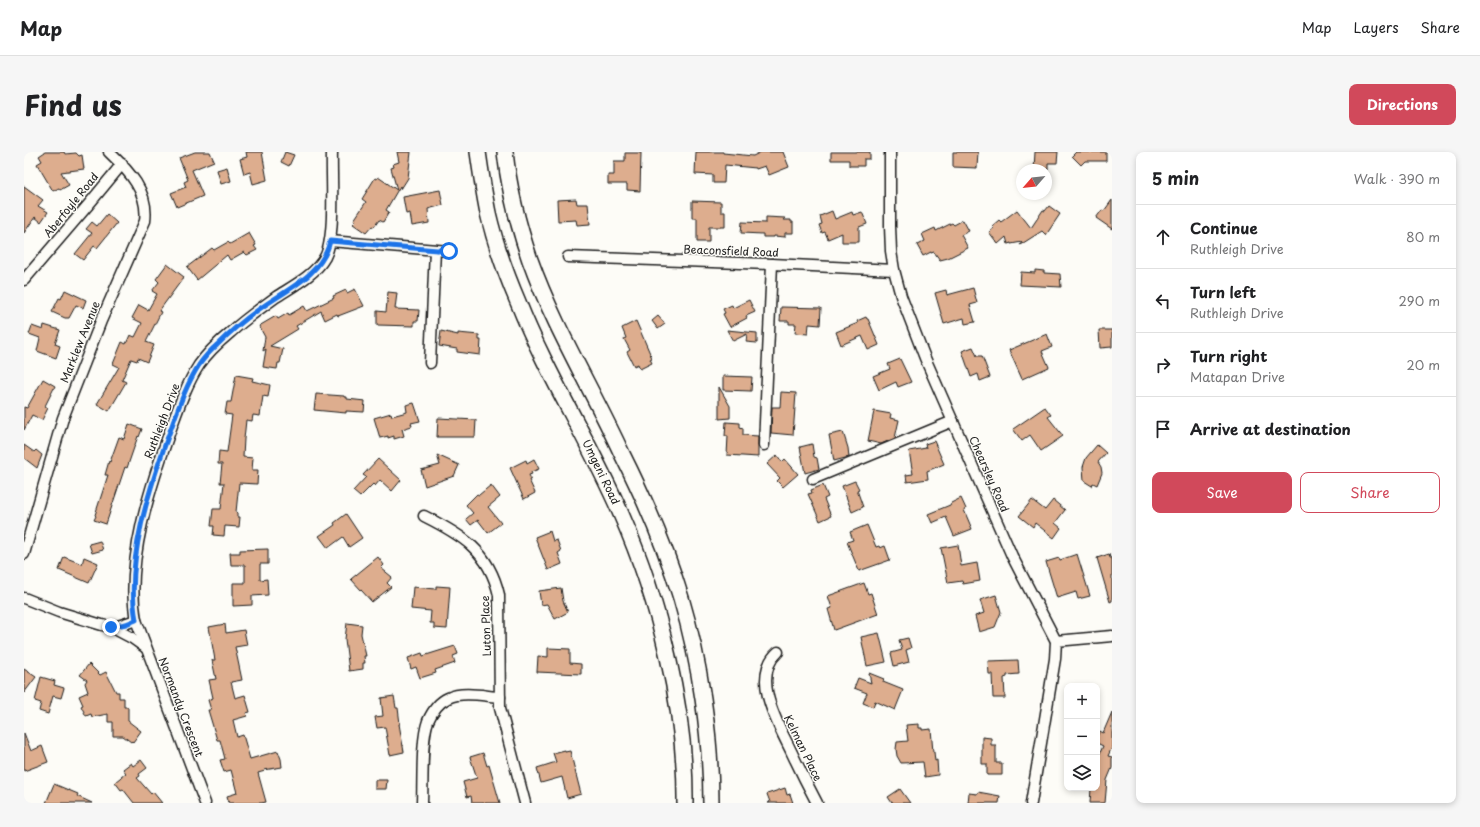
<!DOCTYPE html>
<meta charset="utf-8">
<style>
:root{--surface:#fff;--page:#f6f6f6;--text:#202124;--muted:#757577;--line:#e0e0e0;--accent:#d1495b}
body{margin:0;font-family:"Playpen Sans",sans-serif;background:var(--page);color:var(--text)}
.controls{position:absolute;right:12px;bottom:12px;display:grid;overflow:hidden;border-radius:8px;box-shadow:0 2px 6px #0003}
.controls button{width:36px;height:36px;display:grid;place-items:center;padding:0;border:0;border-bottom:1px solid var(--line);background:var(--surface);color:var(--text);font:20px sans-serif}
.compass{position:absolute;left:992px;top:12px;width:36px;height:36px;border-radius:50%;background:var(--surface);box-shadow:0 2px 6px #0003;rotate:242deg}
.stop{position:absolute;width:12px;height:12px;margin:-9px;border:3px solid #1a73e8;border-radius:50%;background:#fff}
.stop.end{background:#1a73e8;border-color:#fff;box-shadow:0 1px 4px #0008}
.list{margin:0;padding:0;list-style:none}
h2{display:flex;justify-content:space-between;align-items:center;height:52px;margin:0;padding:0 16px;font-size:17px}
h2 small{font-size:13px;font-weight:400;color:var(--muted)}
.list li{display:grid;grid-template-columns:26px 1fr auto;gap:12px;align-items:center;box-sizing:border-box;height:64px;padding:0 16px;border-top:1px solid var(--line)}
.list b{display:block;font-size:15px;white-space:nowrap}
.list p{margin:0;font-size:13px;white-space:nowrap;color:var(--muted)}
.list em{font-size:13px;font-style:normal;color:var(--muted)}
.actions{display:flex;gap:8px;padding:12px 16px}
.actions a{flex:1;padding:9px 0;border:1px solid var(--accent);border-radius:8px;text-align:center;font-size:14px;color:var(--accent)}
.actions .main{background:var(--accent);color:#fff}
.icon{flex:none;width:22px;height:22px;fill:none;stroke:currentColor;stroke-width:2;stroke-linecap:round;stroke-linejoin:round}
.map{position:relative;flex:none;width:1088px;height:651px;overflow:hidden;border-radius:8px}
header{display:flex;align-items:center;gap:24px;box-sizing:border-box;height:56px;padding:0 20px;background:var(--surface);border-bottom:1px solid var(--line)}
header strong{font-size:19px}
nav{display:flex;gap:22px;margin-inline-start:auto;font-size:14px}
.intro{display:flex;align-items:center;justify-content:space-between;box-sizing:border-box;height:96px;padding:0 24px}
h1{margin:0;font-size:28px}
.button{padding:10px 18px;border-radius:8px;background:var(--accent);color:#fff;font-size:14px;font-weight:700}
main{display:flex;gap:24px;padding:0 24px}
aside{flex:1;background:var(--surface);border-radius:8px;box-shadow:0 2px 6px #0003}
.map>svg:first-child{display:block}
.building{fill:#ddad8e;stroke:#1c1c1c}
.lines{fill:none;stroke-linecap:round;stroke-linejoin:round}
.minor-casing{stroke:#1c1c1c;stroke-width:13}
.highway-casing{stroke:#1c1c1c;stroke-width:18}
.minor{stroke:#fdfcf7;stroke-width:10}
.highway{stroke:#fdfcf7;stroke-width:15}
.route{stroke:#1a73e8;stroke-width:5}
.labels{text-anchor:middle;stroke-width:3;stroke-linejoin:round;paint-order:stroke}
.street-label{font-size:11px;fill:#1c1c1c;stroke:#fdfcf7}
</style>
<header>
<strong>Map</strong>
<nav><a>Map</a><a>Layers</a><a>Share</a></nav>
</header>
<div class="intro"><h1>Find us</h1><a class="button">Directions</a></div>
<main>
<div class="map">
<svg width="1088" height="651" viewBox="0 0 1088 651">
<rect width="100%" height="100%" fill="#fdfcf7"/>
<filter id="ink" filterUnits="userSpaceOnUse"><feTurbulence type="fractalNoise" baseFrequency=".025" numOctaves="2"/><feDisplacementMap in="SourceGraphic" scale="8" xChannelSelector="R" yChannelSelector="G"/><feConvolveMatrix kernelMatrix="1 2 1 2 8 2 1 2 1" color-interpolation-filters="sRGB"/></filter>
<g filter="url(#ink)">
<g class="building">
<polygon points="21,0 40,0 41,2 52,1 55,4 58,3 60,17 37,20 45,33 36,38 35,36 29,39 13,12 18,9 15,4"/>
<polygon points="171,0 186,0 190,9 168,18 179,44 153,55 147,41 162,35 160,30 164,28 155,6"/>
<polygon points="222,0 238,0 243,28 229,32 226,20 220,22 216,7 223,5"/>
<polygon points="261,0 270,3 265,14 257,10"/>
<polygon points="373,0 387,0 384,26 377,37 376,34 362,58 365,60 359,70 355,68 350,75 348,74 342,81 329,72 332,69 330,68 342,50 338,47 351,26 353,27 354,25 373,38 367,16 370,15 369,12 375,10"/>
<polygon points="672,0 699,0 699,1 729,4 737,0 759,0 765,15 745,23 741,14 732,17 732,16 701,13 700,31 689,31 689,23 671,22"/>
<polygon points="807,0 846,0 846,7 840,7 840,14 825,14 825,8 807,8"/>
<polygon points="929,0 954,0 953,16 929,15"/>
<polygon points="1011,0 1034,0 1033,11 1024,11 1024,18 1010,18"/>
<polygon points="1052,0 1082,0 1082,9 1061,9 1057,13 1048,4"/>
<polygon points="601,1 617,1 616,39 603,38 603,32 584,32 584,23 590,23 590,9 601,9"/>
<polygon points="203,15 207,29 197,32 193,18"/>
<polygon points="0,34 19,48 14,54 24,60 17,70 11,65 0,81"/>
<polygon points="416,38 419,53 404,57 405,71 388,74 386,61 382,62 379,45"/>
<polygon points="552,47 553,52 564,52 566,72 553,73 552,68 534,69 533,48"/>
<polygon points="1088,48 1088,77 1072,66 1078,58 1080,59"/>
<polygon points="668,49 697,50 697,60 701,60 701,75 685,75 685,90 673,90 673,66 668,66"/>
<polygon points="1025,54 1036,62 1022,83 1018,79 996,93 998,90 987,92 987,91 984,92 982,85 974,92 965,80 970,76 968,74 975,68 977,70 993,58 1007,76 1019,58 1021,59"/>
<polygon points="808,59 811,67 828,60 829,63 838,60 843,72 835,75 835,90 818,90 818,81 804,87 801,80 798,81 795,73 798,72 796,64"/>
<polygon points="83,62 93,71 73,96 70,94 59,108 51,102 68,81 62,77 68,70 73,74"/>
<polygon points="742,65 761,66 760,68 767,68 767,70 769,70 769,81 761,81 761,85 750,84 750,85 739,85 739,82 717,81 718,70 742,71"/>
<polygon points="939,68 945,79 937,83 944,96 924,106 916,108 910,100 907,101 907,100 899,104 893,93 901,89 898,82 911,76 912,79 928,71 930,73"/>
<polygon points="225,81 232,93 230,94 233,98 223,103 220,100 206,108 203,103 173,128 163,115 188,96 190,98 204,90 206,92"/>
<polygon points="143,112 160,125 135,159 137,160 122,190 130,193 123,210 114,206 113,209 107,207 98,228 102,230 85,259 73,252 95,215 89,212 98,190 102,192 106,183 111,185 118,171 108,166 115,153 124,158 133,142 128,139 135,130 132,127"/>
<polygon points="1011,118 1020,119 1020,121 1036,122 1037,135 996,133 997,120 1011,121"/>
<polygon points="949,136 953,151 946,153 951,170 941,172 940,166 920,172 911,141 922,138 923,143"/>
<polygon points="331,137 340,154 314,164 313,162 301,168 297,159 272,174 274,177 246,194 259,197 256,211 254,211 253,217 239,215 242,197 239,199 241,185 235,174 252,164 254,167 264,161 265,163 280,154 283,159 310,146 309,144 322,138 323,141"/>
<polygon points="41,138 62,148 59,156 52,153 45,166 41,166 28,160 35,146 37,147"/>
<polygon points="364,140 373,141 371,157 395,158 394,169 390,169 390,174 353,173 353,159 362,160"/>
<polygon points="725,148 731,160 722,164 723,166 706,175 699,162 701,161 699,157 708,153 709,156"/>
<polygon points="757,155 797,156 796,173 785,172 784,182 771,181 772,172 765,172 765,169 756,169"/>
<polygon points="634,164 641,172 634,177 628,169"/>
<polygon points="842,165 843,167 844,167 855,193 844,198 838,184 817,193 812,180 834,171 833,169"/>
<polygon points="612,169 628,206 626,207 628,211 616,217 614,212 610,214 603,200 606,198 600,187 602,186 598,176"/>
<polygon points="20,173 36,178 31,192 36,194 32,206 13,199 16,186 5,182 8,174 19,178"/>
<polygon points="703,178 733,181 733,191 722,190 723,182 709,189"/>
<polygon points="1075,178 1088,178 1088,195 1076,196"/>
<polygon points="417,179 434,183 434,181 455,183 455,188 457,188 456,203 433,200 433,197 415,194"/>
<polygon points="1023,182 1028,195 1018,199 1025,215 998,227 985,198"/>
<polygon points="949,195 953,204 958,204 966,225 956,229 954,222 947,225 938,199"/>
<polygon points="876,207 887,230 874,235 872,230 855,238 849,224 866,217 864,212"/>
<polygon points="212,223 229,226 228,229 246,233 244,245 239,244 236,264 229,263 228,269 222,268 220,287 219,305 229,306 228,318 234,318 233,332 215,331 212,360 213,361 213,365 216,365 215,375 201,374 200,384 189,383 190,374 187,374 189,357 197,357 200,331 196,331 198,312 194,312 195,299 203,300 208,263 201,262 203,250 207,250"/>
<polygon points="699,224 728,225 727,239 699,238"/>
<polygon points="19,227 31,234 21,254 24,256 18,268 8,263 0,278 0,255 3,256"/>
<polygon points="695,235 706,254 706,266 695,267"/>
<polygon points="757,240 772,241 769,283 747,281 748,255 756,255"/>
<polygon points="292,242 320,244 320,245 323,245 323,247 341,249 340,260 322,259 322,261 290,258"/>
<polygon points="390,251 396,269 387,271 388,274 378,277 380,284 370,287 370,284 364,286 364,284 356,286 350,266 367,261 368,264 383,260 382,253"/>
<polygon points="1021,255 1027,263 1024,265 1039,284 1017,299 1006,283 998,289 989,277"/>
<polygon points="850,259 867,262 866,266 875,268 871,286 857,292 844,289"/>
<polygon points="414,266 452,268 451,285 413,285"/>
<polygon points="702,270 716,271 716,275 719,276 719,283 734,284 734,305 703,303 704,284 701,284"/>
<polygon points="105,272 118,277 115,285 114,284 103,316 101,315 82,372 70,368 72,364 71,363 84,323 81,323 85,309 86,310 95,285 100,287"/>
<polygon points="819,280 824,296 825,305 810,309 805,283"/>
<polygon points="910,289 920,312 903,319 904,327 883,330 882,323 889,322 885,299 902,296 901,292"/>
<polygon points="788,292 790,305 793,306 795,317 781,321 776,295"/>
<polygon points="0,293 10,300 12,298 18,303 13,316 0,306"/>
<polygon points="1073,293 1082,301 1074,310 1077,315 1078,321 1073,333 1069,331 1068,334 1060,329 1059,315 1062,306"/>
<polygon points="413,303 435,313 430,324 401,334 397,318 416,313"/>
<polygon points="753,303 758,310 761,307 774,322 759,335 753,329 756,326 743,312"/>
<polygon points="354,307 377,328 368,339 356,328 351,334 349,332 336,345 329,339 342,325 339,323"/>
<polygon points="510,307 515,317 507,320 508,322 505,323 507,327 505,328 511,341 500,347 486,316 502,308 503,311"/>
<polygon points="831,329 835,337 833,338 839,355 828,360 818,334"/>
<polygon points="467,333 476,345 464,355 477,371 464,381 454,368 447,373 442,367 449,361 442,353 453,342 455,343"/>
<polygon points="799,333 804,345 800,347 807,364 796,369 784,342 788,341 787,338"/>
<polygon points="937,346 942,357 940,358 948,377 930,384 922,365 908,371 904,362 926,353 927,351"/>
<polygon points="1008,348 1021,358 1029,348 1041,358 1031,371 1037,376 1030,386 1011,371 1009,375 995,364"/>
<polygon points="322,362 338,386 325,395 319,385 304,396 295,384 311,373 310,371"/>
<polygon points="843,373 852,395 855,394 856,396 861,394 866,408 835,419 823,390 829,388 826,380"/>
<polygon points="526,379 529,389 533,388 537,399 534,401 538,412 524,418 511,385"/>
<polygon points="76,389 79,398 68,401 65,392"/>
<polygon points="934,393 937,414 953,411 956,429 939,432 938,429 924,431 917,396"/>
<polygon points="244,397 244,412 236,412 236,428 243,427 244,443 228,444 228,453 209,454 209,431 221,431 221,413 207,413 206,401 216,401 216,398"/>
<polygon points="1053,402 1066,444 1054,447 1052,440 1033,446 1022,410 1035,406 1036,408"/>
<polygon points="1085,402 1086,406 1088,406 1088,449 1086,450 1073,406"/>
<polygon points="40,405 58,412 60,405 74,411 65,431 35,418"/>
<polygon points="354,405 360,413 357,416 368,425 363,431 367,435 348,450 327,427"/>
<polygon points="840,431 844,442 847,441 854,462 810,478 804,457 808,456 804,444"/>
<polygon points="412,434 426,435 423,477 410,476 410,471 406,471 407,459 387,457 389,435 412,437"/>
<polygon points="537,436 539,449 544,460 531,467 523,452 517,453 515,439"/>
<polygon points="972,443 977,460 971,475 955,480 951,464 960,461 956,448"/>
<polygon points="323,471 338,473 337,482 342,504 340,504 341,511 339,511 339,517 325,519 321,487"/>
<polygon points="201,472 202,481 220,478 223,493 211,495 218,528 207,530 211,546 221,543 226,560 222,561 223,564 209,568 213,585 219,583 226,607 254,599 257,607 258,615 240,618 241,619 234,621 242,650 237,651 205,651 203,644 213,641 207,618 200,620 196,608 201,607 196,588 193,588 184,558 187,558 184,548 189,546 185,528 192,527 188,508 191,508 185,475"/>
<polygon points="855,481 862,510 843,514 837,485"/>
<polygon points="884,486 887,496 882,498 885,510 870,514 867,501 878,498 875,488"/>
<polygon points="431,494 434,502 429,504 431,511 411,518 412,521 396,526 392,515 387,517 384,506 398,501 399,504"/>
<polygon points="524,496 546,497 546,511 557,512 557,522 513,520 514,504 524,505"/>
<polygon points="994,508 995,522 983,523 983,525 980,526 981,546 969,546 968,522 965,522 964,509"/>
<polygon points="65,512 76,523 82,520 92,540 95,540 95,546 100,546 100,555 104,555 104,569 117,579 109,590 108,589 107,590 99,584 89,584 89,570 84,570 84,562 68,565 67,562 62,564 57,554 59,553 55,544 64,540 61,531 63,528 56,523"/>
<polygon points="0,517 12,525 0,541"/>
<polygon points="845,521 860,527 859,530 879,538 871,558 851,549 849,555 839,551 843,541 830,536 834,526 847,531"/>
<polygon points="17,525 31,529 30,533 40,536 37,546 29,544 24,562 15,559 17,551 11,549"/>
<polygon points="370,544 372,556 374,556 376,572 375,572 380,600 366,603 361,575 353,576 351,565 359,564 357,546"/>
<polygon points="1088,560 1088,595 1084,604 1088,605 1088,616 1083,628 1081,651 1066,651 1067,636 1073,636 1073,608 1079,594 1073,591 1073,584 1076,579 1079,581"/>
<polygon points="895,572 895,576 898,576 898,578 907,577 909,600 910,600 911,609 913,608 914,623 901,625 899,610 877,611 873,604 872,597 873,590 884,589 882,573"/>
<polygon points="0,581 7,599 18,594 24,610 0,619"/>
<polygon points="958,585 967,586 967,593 972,593 972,611 978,611 978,623 963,623 963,612 958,612"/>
<polygon points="541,598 541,600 546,599 557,642 543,646 538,625 517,631 513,616 532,610 529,601"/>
<polygon points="459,601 463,614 465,613 476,651 448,651 447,644 443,645 439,630 453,626 446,605"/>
<polygon points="117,608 123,616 115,622 116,624 113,626 127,642 129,640 138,651 110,651 99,637 97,638 91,630 102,621 99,617 107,611 109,614"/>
<polygon points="351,628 363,628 362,637 351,637"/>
<polygon points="30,632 54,642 53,644 68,651 22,651"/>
<polygon points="761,636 763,643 766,642 769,651 744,651 746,650 743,642"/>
<polygon points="876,637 886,651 868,651 864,645"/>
<polygon points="954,640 976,644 975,651 944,651 945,641 953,642"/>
</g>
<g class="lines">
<defs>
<g id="minor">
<polyline points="866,0 866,74 867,99 870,118 877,144 901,206 988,404 1032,489 1031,507 1007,651"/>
<polyline points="306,89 425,99"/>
<polyline points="544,105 748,112 870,118"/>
<polyline points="0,128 65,52 98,12"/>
<polyline points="406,211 411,98"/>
<polyline points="740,293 748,112"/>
<polyline points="789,327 929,269"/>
<path d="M400,364C438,383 465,399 475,443L476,556L501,651"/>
<path d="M0,402L39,266L77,169L121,69C125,40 105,19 85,0"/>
<polyline points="0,446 35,460 78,473 87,475 94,474 112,468"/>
<polyline points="87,475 108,486 122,496"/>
<polyline points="1032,489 1088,484"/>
<path d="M754,500C726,525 754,572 767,599C775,616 784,634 793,651"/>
<path d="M181,651L112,468C101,410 127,333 146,279C154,257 162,233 175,213C184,200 195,190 207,180C221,167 237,156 252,145C269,134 291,123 301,105C312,84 307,25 308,0"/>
<path d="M398,651C399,629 397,588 404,569C408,560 415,550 424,546C439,539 460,544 476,545"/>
</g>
<g id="highway">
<path d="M454,0C457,21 460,41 464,61C471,91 482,122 494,150C523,223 566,290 597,362C635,448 662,556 661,651"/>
<path d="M481,0C485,37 494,73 506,108C530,175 568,237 598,302C621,348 642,396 657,446C676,510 687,584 687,651"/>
</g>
</defs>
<use href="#minor" class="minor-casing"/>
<use href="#highway" class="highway-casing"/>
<use href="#minor" class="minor"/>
<use href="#highway" class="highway"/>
</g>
</g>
<g class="lines" filter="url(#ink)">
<path class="route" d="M87,475L102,472L112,468C101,409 126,334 146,279C154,257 162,233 175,213C180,206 186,199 193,193C206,180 220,168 234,158C261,138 298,124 306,89L425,99"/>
</g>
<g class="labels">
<g class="street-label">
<text transform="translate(47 53) rotate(-51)" y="4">Aberfoyle Road</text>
<text transform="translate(707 99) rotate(2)" y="4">Beaconsfield Road</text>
<text transform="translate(56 190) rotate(-68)" y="4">Marklew Avenue</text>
<text transform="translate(138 269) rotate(-69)" y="4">Ruthleigh Drive</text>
<text transform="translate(577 320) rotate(64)" y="4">Umgeni Road</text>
<text transform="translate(965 322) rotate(66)" y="4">Chearsley Road</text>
<text transform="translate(462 474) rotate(-92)" y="4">Luton Place</text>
<text transform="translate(157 555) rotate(69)" y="4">Normandy Crescent</text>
<text transform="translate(779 596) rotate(64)" y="4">Kelman Place</text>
</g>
</g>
</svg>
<div class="controls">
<button>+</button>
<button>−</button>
<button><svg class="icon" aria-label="layers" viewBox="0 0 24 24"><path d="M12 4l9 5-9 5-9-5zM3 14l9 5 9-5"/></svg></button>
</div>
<svg class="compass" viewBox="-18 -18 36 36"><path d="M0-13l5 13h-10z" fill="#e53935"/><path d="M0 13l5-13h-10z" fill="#757577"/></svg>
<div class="stop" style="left:425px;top:99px"></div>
<div class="stop end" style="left:87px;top:475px"></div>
</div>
<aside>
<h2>5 min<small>Walk · 390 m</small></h2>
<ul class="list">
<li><svg class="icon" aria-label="ahead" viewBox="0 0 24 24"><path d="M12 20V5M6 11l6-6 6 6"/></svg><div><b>Continue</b><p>Ruthleigh Drive</p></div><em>80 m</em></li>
<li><svg class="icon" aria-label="left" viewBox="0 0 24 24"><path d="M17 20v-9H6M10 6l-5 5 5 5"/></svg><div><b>Turn left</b><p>Ruthleigh Drive</p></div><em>290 m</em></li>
<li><svg class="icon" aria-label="right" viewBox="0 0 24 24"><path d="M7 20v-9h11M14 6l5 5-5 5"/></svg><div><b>Turn right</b><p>Matapan Drive</p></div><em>20 m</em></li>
<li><svg class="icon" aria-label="arrive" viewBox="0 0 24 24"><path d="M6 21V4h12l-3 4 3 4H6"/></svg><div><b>Arrive at destination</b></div></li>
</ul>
<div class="actions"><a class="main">Save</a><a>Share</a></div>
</aside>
</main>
